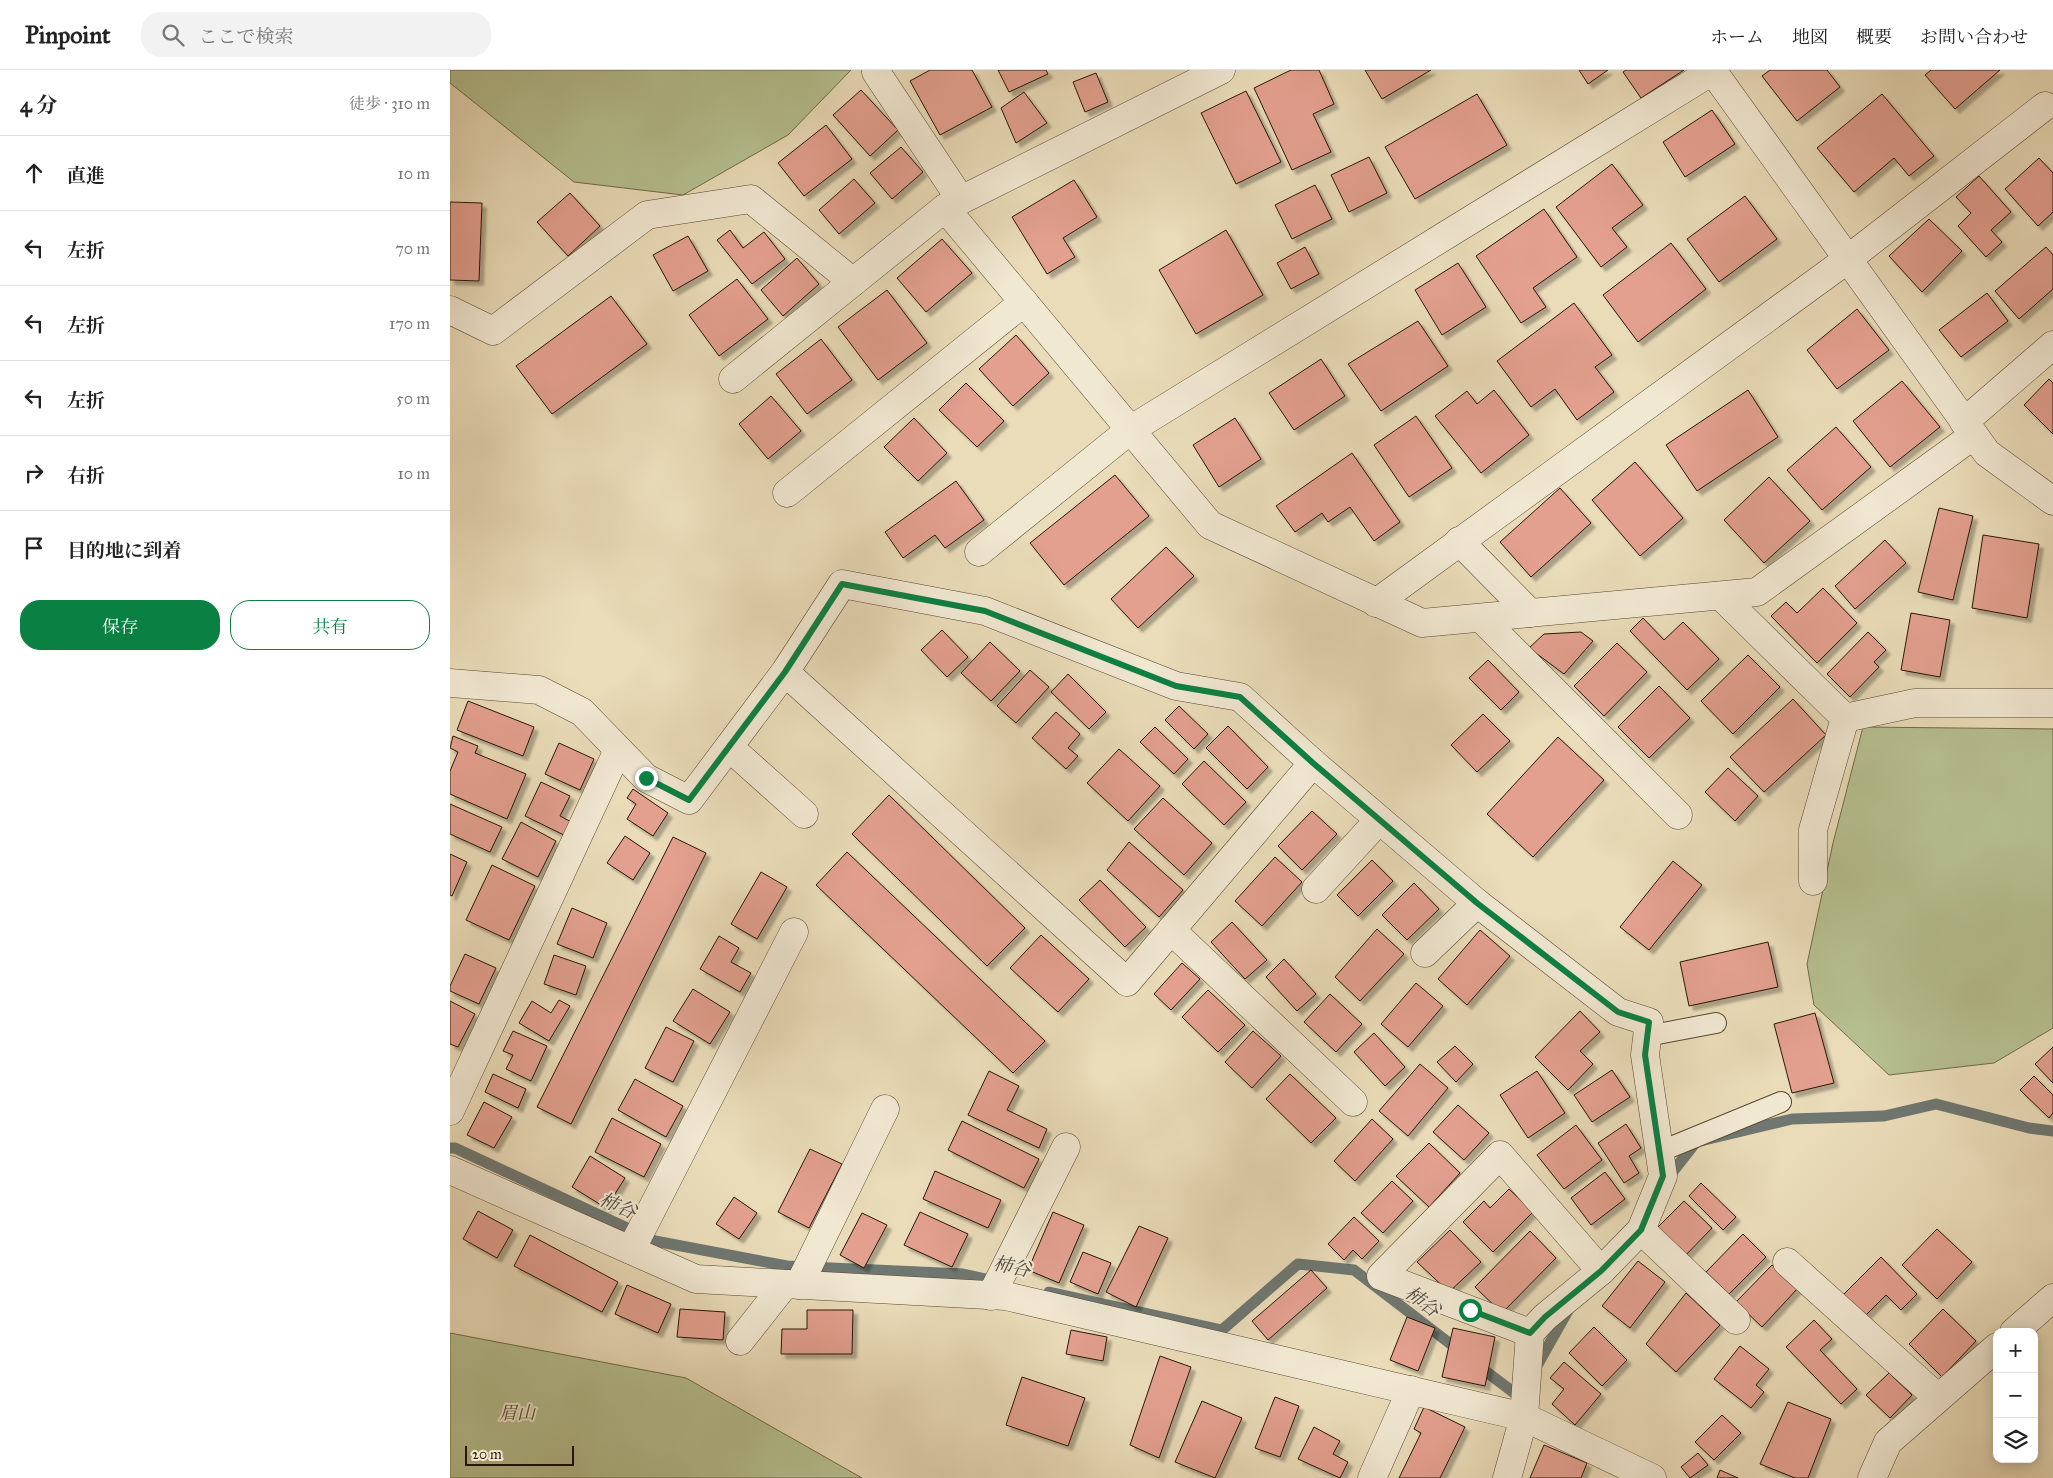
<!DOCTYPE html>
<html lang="ja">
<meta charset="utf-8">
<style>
:root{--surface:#fff;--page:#f2f2f2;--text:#222;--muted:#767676;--line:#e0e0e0;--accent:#0b8043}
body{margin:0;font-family:"IM FELL Great Primer","Noto Serif JP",serif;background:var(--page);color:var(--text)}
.controls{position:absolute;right:15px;bottom:15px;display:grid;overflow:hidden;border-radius:10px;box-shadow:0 2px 12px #0003}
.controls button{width:45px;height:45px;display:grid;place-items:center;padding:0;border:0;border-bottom:1px solid var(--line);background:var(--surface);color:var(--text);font:25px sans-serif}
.scale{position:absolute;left:15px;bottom:12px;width:109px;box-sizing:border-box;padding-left:5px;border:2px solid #281603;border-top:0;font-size:14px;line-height:18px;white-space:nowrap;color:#281603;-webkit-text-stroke:4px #f1e8d2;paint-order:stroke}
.stop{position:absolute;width:15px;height:15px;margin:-11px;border:4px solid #0b8043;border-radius:50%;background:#fff}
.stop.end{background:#0b8043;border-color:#fff;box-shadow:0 1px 5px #0008}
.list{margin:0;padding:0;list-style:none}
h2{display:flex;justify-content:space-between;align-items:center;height:65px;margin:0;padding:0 20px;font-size:21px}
h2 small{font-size:16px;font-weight:400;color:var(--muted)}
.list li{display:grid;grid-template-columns:32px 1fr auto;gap:15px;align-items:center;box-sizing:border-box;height:75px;padding:0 20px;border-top:1px solid var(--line)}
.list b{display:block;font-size:19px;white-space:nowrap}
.list em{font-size:16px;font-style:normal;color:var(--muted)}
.actions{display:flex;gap:10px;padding:15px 20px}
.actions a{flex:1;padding:11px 0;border:1px solid var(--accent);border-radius:20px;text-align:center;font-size:18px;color:var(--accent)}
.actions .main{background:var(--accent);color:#fff}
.icon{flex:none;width:28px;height:28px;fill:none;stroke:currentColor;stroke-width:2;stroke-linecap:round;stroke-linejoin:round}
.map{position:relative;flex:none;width:1603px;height:1408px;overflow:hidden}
header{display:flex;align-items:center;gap:30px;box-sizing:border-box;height:70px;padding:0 25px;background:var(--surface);border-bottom:1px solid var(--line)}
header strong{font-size:24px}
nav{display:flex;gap:28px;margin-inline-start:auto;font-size:18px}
.search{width:350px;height:45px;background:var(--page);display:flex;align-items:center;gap:12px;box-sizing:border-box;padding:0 18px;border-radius:20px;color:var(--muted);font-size:19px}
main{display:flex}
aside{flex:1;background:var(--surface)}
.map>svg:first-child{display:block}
.green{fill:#b6c090;stroke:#6f6b4a}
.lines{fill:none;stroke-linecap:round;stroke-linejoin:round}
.stream{stroke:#6f7771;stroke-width:11}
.building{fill:#e3a08f;stroke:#281603;filter:url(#shadow)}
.service-casing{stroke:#584830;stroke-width:22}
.minor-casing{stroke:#584830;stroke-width:29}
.service{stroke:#f1e8d2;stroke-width:20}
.minor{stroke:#f1e8d2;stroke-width:28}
.route{stroke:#0b8043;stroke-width:6}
.labels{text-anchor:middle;stroke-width:4;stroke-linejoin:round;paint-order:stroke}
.park-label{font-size:18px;font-style:italic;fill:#53492d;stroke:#f1e8d2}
.water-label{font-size:19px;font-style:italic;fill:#514f43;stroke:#f1e8d2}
</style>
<header>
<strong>Pinpoint</strong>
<div class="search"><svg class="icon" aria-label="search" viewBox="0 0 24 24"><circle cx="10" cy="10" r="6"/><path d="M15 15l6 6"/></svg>ここで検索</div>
<nav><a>ホーム</a><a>地図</a><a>概要</a><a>お問い合わせ</a></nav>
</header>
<main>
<aside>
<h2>4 分<small>徒歩 · 310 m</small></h2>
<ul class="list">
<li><svg class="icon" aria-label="ahead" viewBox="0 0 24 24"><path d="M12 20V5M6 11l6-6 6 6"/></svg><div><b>直進</b></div><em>10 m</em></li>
<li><svg class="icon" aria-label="left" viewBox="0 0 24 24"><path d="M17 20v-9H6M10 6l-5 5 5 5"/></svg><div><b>左折</b></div><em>70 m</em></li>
<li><svg class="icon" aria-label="left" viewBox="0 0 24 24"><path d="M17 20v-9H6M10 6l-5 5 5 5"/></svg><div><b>左折</b></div><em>170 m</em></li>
<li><svg class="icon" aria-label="left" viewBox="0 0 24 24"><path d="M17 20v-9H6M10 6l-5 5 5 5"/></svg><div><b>左折</b></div><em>50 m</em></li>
<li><svg class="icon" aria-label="right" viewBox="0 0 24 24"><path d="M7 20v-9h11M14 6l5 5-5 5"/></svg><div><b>右折</b></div><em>10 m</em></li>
<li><svg class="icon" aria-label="arrive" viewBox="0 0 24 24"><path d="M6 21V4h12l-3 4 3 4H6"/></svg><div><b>目的地に到着</b></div></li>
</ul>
<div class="actions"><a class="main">保存</a><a>共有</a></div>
</aside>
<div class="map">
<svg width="1603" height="1408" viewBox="0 0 1603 1408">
<defs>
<filter id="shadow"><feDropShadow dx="4.5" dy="4.5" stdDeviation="1" flood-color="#0004"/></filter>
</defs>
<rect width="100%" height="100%" fill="#eadcb9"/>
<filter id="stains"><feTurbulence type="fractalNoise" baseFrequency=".004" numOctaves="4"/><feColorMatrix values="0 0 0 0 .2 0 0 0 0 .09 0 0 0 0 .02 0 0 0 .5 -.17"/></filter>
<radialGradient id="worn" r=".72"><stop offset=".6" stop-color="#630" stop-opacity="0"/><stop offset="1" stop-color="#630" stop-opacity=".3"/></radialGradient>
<g class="green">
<polygon points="0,0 401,0 338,65 233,125 124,112 0,13"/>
<polygon points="1413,657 1603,659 1603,958 1544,993 1439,1005 1364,935 1357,894 1383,773"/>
<polygon points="0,1263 236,1308 412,1408 0,1408"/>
</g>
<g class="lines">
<g class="stream">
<polyline points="0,1078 5,1078 205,1171 337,1196 513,1204 549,1212"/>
<polyline points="1217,1109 1246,1072 1342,1049 1434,1046 1486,1034 1579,1058 1603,1061"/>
<polyline points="599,1222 772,1260 848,1194 904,1200 1011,1282"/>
<polyline points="1026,1294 1067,1325"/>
<polyline points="1084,1301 1120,1237"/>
</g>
</g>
<g class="building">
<polygon points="480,0 522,0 542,37 490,65 460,11"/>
<polygon points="548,0 596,0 598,4 559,22"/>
<polygon points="841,0 869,0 884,34 863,44 881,82 842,100 804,18"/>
<polygon points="915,0 981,0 932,29"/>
<polygon points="1129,0 1158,0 1138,14"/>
<polygon points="1176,0 1234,0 1191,28 1173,2"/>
<polygon points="1320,0 1377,0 1390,17 1347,51 1312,6"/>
<polygon points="1481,0 1550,0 1505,39 1475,5"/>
<polygon points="646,3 658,32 635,42 623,12"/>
<polygon points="411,20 448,60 420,86 383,45"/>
<polygon points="796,21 831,92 786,114 751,43"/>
<polygon points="574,22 597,53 566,73 551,38"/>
<polygon points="1027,24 1057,75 965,129 935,77"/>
<polygon points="1432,24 1484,86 1459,106 1444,88 1404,122 1367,78"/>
<polygon points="1262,40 1285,74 1235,107 1213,72"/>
<polygon points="376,55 402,89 354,126 328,93"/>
<polygon points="451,77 473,102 442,129 420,103"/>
<polygon points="919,87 937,123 899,142 881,105"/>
<polygon points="1589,88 1603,103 1603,142 1588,156 1555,119"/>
<polygon points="1162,94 1193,135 1162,158 1177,177 1151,197 1106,137"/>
<polygon points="1529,106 1561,142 1541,160 1552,172 1536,187 1508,156 1521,143 1506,127"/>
<polygon points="404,109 425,133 389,164 369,140"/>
<polygon points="624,110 647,147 613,168 625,187 597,204 562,147"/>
<polygon points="865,115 882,149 842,169 825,135"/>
<polygon points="120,123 150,156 118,186 87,152"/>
<polygon points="1295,126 1327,169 1269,212 1237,169"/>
<polygon points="0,132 32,133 29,211 0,210"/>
<polygon points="1094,139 1127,187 1083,218 1096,237 1071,253 1026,186"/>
<polygon points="1479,149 1512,181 1472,222 1439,186"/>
<polygon points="280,160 293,178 314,162 335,189 302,214 267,170"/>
<polygon points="776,160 813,225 746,264 709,200"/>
<polygon points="238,166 258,201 223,221 203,185"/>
<polygon points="492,169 522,203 476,242 447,208"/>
<polygon points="1221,173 1256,219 1188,272 1153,225"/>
<polygon points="855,177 869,204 841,219 827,193"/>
<polygon points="1596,177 1603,185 1603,219 1569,249 1545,221"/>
<polygon points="347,188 369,214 333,246 311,220"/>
<polygon points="1008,193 1036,237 992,265 965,220"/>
<polygon points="287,209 318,249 269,286 239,245"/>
<polygon points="437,220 477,273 428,310 388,257"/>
<polygon points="1537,223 1558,251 1511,287 1489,260"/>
<polygon points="161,226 197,274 102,344 66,296"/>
<polygon points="1124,233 1162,285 1145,297 1164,322 1127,350 1105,319 1081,337 1047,291"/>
<polygon points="1407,239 1439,280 1387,319 1357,280"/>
<polygon points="968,251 998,296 931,341 898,294"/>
<polygon points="566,265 599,303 563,336 529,299"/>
<polygon points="371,269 402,310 357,344 326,304"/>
<polygon points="871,289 895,326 844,360 819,323"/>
<polygon points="1599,309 1603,313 1603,364 1574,335"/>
<polygon points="1452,311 1490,357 1440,397 1403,351"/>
<polygon points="516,313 554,351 527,377 489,340"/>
<polygon points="1044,320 1079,365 1031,403 985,346 1017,321 1027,334"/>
<polygon points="1298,320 1328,367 1247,421 1216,375"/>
<polygon points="321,326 351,361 318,389 289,354"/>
<polygon points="966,346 1002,398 959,427 924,375"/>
<polygon points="464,348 497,383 468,411 434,377"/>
<polygon points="785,348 811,389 769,417 743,375"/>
<polygon points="1386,357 1421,397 1372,440 1337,400"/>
<polygon points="902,383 950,452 924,471 900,437 878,452 872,443 845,462 826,436"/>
<polygon points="1185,392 1233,448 1190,486 1142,430"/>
<polygon points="665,405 699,446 614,515 580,473"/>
<polygon points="1319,407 1360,451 1314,493 1274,450"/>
<polygon points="506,411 534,450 495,478 485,465 453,488 435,462"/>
<polygon points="1110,418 1141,453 1081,507 1050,472"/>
<polygon points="1489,438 1523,446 1503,530 1468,522"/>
<polygon points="1533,465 1589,474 1577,548 1522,538"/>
<polygon points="1435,470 1456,493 1405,539 1385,516"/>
<polygon points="716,477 744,506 688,558 661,529"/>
<polygon points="1373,518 1407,553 1367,593 1321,546 1336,532 1347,543"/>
<polygon points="1461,543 1500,550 1490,607 1451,600"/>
<polygon points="1193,548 1214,570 1233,552 1269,589 1237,620 1180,561"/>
<polygon points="492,560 518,587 497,607 471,580"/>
<polygon points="1131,562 1143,571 1114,604 1079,578 1094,564"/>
<polygon points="1418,562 1436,580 1424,592 1429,597 1400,627 1377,604"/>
<polygon points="540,572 570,601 541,631 511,603"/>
<polygon points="1167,573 1197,602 1154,646 1124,616"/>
<polygon points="1298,585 1330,617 1283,664 1251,631"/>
<polygon points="1038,590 1069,622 1051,640 1019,608"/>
<polygon points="580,600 599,617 566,653 547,636"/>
<polygon points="618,604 656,642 639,659 601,622"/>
<polygon points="1209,616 1240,648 1199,688 1168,657"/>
<polygon points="1343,629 1376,665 1314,722 1280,687"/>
<polygon points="18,631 84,657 73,686 7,660"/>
<polygon points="729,636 758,664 744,679 715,650"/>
<polygon points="606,642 630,664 618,678 628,686 616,699 582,668"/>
<polygon points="1033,644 1060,671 1027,702 1001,675"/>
<polygon points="778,656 818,697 797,719 756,678"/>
<polygon points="705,657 738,689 724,704 690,672"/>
<polygon points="3,666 28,676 25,683 76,704 57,749 0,724 0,701 8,682 0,678"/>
<polygon points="1108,667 1154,710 1083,787 1037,744"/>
<polygon points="109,673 144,689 130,720 95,704"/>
<polygon points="669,679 710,716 678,751 637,713"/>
<polygon points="754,691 796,732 774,755 732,714"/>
<polygon points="1278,698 1308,726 1285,751 1255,722"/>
<polygon points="91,712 120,726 110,746 123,753 116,766 75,746"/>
<polygon points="183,719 218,743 203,766 177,749 186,734 177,728"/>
<polygon points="439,725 575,858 537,896 402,764"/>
<polygon points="713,728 762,773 734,805 684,759"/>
<polygon points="0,734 52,757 40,782 0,764"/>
<polygon points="862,741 887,764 852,800 828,776"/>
<polygon points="71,752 106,771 88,807 52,789"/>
<polygon points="175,766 200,783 183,810 157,793"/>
<polygon points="223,767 256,783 121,1054 87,1037"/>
<polygon points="679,772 733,820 709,847 657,800"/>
<polygon points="397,782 595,971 563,1003 366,815"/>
<polygon points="0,784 17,792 2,826 0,825"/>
<polygon points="825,787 852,812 812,856 785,831"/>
<polygon points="922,790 943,811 908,846 887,825"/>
<polygon points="1223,791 1252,815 1199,880 1170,857"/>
<polygon points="42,795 85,816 59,870 16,850"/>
<polygon points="311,802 337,817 307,869 281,854"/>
<polygon points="650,810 696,857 675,877 629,830"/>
<polygon points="964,813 989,839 957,870 932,845"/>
<polygon points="122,838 157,853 143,888 107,874"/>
<polygon points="782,852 817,890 795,909 761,872"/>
<polygon points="927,859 954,884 910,931 885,907"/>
<polygon points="1030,860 1060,886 1017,935 988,909"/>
<polygon points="591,865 639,909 608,942 560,898"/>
<polygon points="269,866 289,878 281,892 301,903 290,922 250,899"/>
<polygon points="1318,872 1328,917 1239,936 1230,892"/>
<polygon points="15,884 46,898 29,934 0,921 0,916"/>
<polygon points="104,885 136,896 126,925 94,914"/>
<polygon points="834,889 866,924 847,941 816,907"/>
<polygon points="732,893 750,909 721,940 704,924"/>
<polygon points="966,913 993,936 958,977 931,954"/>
<polygon points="243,919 280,942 260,974 223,951"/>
<polygon points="758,920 795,955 768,982 732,947"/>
<polygon points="880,924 912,954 886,982 854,952"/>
<polygon points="109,930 120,936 99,971 69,953 82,931 101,943"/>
<polygon points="0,931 25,944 8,977 0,974"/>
<polygon points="1130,941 1150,962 1130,981 1143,994 1118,1020 1085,987"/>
<polygon points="1365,943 1384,1013 1342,1023 1324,954"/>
<polygon points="216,957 244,971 223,1012 195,998"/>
<polygon points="63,961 97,976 81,1011 56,999 63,985 53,981"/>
<polygon points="803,961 831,986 802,1018 775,992"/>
<polygon points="924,963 955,997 935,1016 904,982"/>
<polygon points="1005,976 1023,994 1006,1012 987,992"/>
<polygon points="1603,977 1603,1013 1585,994"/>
<polygon points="970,994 998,1018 958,1066 929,1041"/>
<polygon points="1162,1000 1180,1027 1142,1052 1124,1025"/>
<polygon points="539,1001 569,1016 557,1040 597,1059 589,1078 518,1045"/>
<polygon points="1087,1001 1115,1043 1078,1068 1050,1025"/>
<polygon points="43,1004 76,1019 68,1038 35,1022"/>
<polygon points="840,1004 886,1048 861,1073 816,1029"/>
<polygon points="1584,1006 1603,1025 1603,1043 1599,1048 1570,1020"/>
<polygon points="185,1009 233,1036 216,1067 168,1040"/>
<polygon points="34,1032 62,1047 44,1078 17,1065"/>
<polygon points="1008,1035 1039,1063 1014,1090 983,1062"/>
<polygon points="162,1048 211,1074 194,1107 145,1082"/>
<polygon points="922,1049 943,1069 905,1111 884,1091"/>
<polygon points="512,1051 589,1089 574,1118 498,1080"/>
<polygon points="1176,1054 1191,1078 1179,1086 1189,1103 1174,1113 1148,1073"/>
<polygon points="1126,1055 1152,1090 1114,1119 1087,1085"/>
<polygon points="979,1073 1010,1103 979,1137 946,1106"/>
<polygon points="360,1079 392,1094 359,1158 328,1142"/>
<polygon points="140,1086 175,1108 156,1138 122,1117"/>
<polygon points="485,1101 551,1130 538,1158 473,1129"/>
<polygon points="1155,1102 1175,1129 1141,1155 1121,1128"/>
<polygon points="942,1111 963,1131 933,1163 911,1143"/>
<polygon points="1251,1113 1286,1147 1273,1160 1239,1126"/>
<polygon points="1059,1119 1083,1142 1043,1182 1013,1152 1034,1131 1040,1138"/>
<polygon points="284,1127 307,1143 289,1169 266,1154"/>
<polygon points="1234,1131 1262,1158 1233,1188 1205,1160"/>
<polygon points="28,1141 63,1160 47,1188 13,1169"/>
<polygon points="470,1142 518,1164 502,1197 454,1175"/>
<polygon points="603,1142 634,1155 609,1213 578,1200"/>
<polygon points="412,1143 437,1155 414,1198 390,1185"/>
<polygon points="904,1147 929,1171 912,1189 903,1180 894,1190 878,1174"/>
<polygon points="689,1156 718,1168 686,1237 656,1222"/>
<polygon points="1487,1159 1522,1192 1487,1229 1452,1195"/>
<polygon points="1000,1160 1031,1192 999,1222 967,1192"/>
<polygon points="1080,1161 1106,1188 1052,1243 1025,1217"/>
<polygon points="1293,1164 1316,1187 1279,1224 1256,1202"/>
<polygon points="80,1165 168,1212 152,1242 64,1196"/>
<polygon points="633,1182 661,1193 648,1224 620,1212"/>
<polygon points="1431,1187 1467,1224 1451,1240 1436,1225 1415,1246 1393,1225"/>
<polygon points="1188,1191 1215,1212 1180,1258 1152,1236"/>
<polygon points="1322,1195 1347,1219 1312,1257 1286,1232"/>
<polygon points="861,1200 877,1218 818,1270 802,1251"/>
<polygon points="177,1215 221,1234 208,1263 165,1244"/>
<polygon points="1236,1223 1270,1255 1226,1302 1196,1274"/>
<polygon points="230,1239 275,1242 273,1270 227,1267"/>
<polygon points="1493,1239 1526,1271 1492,1307 1459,1274"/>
<polygon points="357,1240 403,1240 402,1284 331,1284 332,1259 357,1259"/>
<polygon points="957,1247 985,1258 968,1301 940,1290"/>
<polygon points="1364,1250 1382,1269 1370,1280 1407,1319 1391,1334 1336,1277"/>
<polygon points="1144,1257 1177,1290 1152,1316 1119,1283"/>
<polygon points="1003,1258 1045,1267 1035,1316 992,1307"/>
<polygon points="621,1260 657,1267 653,1291 616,1284"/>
<polygon points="1290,1276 1319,1299 1306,1315 1314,1322 1301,1338 1264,1309"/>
<polygon points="710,1286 741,1297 709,1388 680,1375"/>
<polygon points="1114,1292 1151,1324 1125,1355 1102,1334 1114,1319 1100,1308"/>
<polygon points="1439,1303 1462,1325 1440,1348 1416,1325"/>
<polygon points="572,1307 635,1328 618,1376 556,1355"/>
<polygon points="825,1327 849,1336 830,1387 805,1378"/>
<polygon points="752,1331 792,1348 765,1408 725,1392"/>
<polygon points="1338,1332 1381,1349 1358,1408 1345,1408 1310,1394"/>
<polygon points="974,1337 1015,1357 990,1408 949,1408 971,1363 964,1359"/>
<polygon points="1272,1345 1291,1363 1264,1390 1245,1372"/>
<polygon points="864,1357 890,1371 883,1384 898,1392 890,1408 848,1389"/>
<polygon points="1094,1375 1137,1393 1131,1408 1080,1408"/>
<polygon points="1248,1383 1258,1395 1240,1408 1231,1397"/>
<polygon points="1270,1400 1288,1408 1267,1408"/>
</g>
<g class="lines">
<defs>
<g id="service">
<polyline points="1197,966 1266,953"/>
<polyline points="1209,1082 1331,1032"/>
</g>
<g id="minor">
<polyline points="427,0 426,2 511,130"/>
<polyline points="771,0 495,138 760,455 972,553 1307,522 1524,365"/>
<polyline points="1262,0 1537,383 1603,431"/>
<polyline points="0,240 43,261 197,145 301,129 403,212 495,138"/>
<polyline points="283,309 403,212"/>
<polyline points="1514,352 1603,275"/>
<polyline points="337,423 574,232"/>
<polyline points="1009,471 1080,543"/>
<polyline points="529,482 680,360 1264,0"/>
<polyline points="1271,526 1395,648 1363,760 1363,811"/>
<polyline points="926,533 1398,189 1595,36"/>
<polyline points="1031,548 1228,745"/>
<polyline points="0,613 89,620 132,642 196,708 239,730 335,602 392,514 535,541 726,616 790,627 863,693 677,912 335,602"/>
<polyline points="1395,648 1465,633 1603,633"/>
<polyline points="279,677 354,744"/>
<polyline points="863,693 1027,833 1168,942 1199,952 1195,985 1213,1106 1191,1160 1151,1201 1095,1247 1080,1263 1074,1347 1057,1408"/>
<polyline points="866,819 929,750"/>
<polyline points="721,860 903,1032"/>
<polyline points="975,883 1027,833"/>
<polyline points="0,1041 168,680"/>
<polyline points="0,1100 246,1209 556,1226 1074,1347 1202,1408"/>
<polyline points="1191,1160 1286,1250"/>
<polyline points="181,1180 344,862"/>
<polyline points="1337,1192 1488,1328"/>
<polyline points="349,1215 435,1039"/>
<polyline points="541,1226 616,1077"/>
<polyline points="1564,1262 1603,1228"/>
<polyline points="1080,1263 931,1206 1050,1085 1151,1201"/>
<polyline points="290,1271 335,1214"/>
<polyline points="922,1408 961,1320"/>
<polyline points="1422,1408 1438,1372 1547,1277"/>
</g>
</defs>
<use href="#service" class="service-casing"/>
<use href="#minor" class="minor-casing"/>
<use href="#service" class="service"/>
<use href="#minor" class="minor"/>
</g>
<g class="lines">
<polyline class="route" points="196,708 239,730 335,602 392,514 535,541 726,616 790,627 863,693 1027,833 1168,942 1199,952 1195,985 1213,1106 1191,1160 1151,1201 1095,1247 1080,1263 1020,1240"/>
</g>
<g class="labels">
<g class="park-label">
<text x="67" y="1349">眉山</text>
</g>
<g class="water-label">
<text transform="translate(168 1135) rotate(24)" y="7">柿谷</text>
<text transform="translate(562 1196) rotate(12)" y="7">柿谷</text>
<text transform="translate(973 1231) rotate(37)" y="7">柿谷</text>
</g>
</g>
<rect width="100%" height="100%" filter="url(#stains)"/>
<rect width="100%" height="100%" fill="url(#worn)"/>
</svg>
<div class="controls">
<button>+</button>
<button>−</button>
<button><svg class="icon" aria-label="layers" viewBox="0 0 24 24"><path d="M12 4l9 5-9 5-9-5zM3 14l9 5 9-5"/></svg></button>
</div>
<div class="scale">20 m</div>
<div class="stop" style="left:1020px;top:1240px"></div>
<div class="stop end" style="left:196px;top:708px"></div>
</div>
</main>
